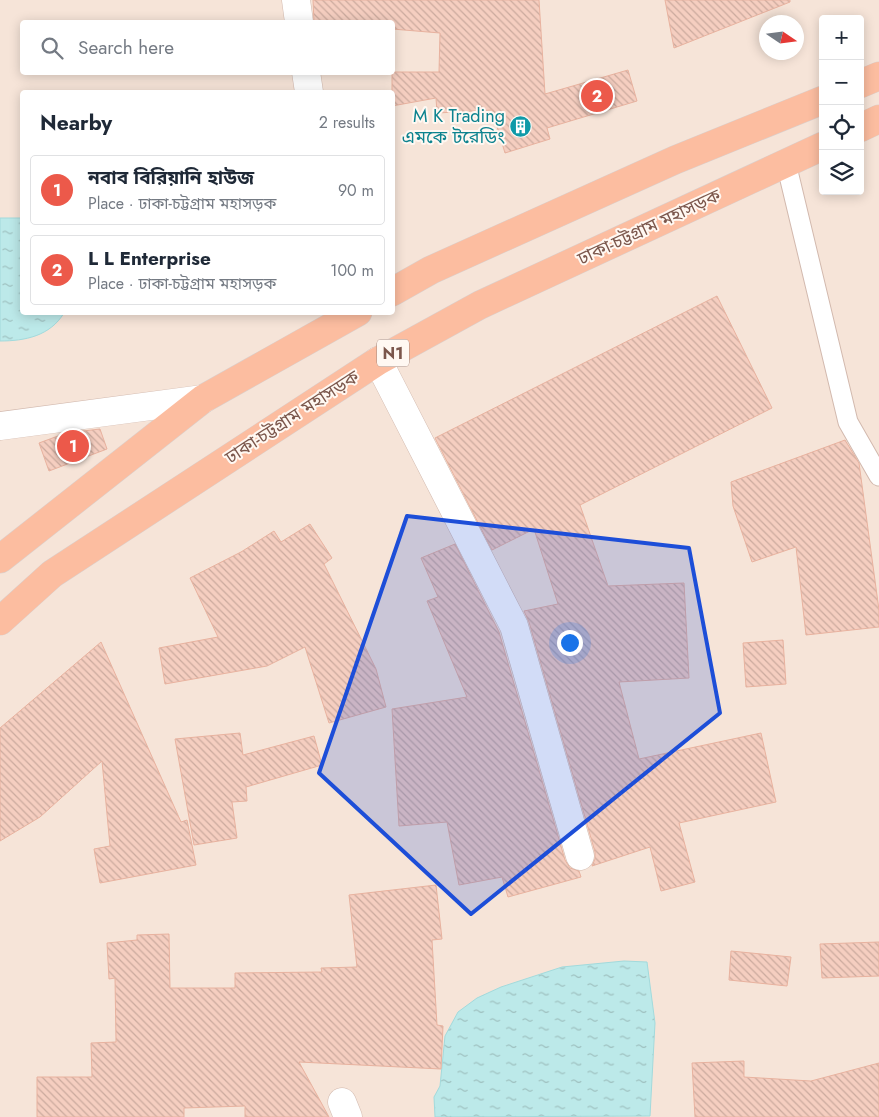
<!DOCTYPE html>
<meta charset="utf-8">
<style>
:root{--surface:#fff;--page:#f2f2f3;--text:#1f2937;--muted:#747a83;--line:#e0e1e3;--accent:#ec594a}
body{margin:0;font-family:Jost,"Noto Sans Bengali",sans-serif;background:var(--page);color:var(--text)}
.controls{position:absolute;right:15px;top:15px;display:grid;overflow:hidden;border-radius:5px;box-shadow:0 2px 12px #0003}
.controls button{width:45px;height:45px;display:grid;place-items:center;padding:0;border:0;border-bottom:1px solid var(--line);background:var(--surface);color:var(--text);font:25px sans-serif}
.compass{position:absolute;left:759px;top:15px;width:45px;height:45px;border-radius:50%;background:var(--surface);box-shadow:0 2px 12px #0003;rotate:103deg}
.you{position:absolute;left:569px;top:642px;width:18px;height:18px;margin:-12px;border:4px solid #fff;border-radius:50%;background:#1a73e8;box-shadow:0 0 0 8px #1a73e833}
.badge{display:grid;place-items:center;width:32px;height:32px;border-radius:50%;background:var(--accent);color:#fff;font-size:16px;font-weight:700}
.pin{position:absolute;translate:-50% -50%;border:2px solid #fff;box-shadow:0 1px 5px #0006}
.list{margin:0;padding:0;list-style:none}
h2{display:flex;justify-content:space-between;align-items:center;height:65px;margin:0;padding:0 20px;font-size:21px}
h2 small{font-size:16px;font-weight:400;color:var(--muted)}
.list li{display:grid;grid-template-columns:32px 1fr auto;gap:15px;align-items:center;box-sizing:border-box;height:70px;margin:0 10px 10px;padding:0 10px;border:1px solid var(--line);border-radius:5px}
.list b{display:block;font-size:19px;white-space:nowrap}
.list p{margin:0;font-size:16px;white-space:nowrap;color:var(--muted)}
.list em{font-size:16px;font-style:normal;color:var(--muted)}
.icon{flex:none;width:28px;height:28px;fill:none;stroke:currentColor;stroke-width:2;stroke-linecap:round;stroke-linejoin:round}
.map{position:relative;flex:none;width:879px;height:1117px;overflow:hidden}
.search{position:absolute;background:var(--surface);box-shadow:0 2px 12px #0003;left:20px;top:20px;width:375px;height:55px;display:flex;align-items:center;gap:12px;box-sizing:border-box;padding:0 18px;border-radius:5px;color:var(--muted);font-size:19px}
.panel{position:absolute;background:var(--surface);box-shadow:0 2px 12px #0003;left:20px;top:90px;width:375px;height:225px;border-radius:5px}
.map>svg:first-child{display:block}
.residential{fill:#f6e4d8;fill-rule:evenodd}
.water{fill:url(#water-ripples);stroke:#a2dadc}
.building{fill:url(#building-back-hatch);stroke:#e8b29f}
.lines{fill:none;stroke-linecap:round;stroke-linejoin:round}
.service-casing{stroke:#d2b9ae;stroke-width:21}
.minor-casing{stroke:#d2b9ae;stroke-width:29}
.trunk-casing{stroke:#dad0cd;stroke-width:29}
.service{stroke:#fff;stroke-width:19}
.minor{stroke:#fff;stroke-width:28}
.trunk{stroke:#fcbda0;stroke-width:28}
.marked{fill:#1d4ed8;fill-opacity:0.2;stroke:#1d4ed8;stroke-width:4;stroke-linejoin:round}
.labels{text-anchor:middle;stroke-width:4;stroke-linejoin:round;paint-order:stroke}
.shield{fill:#fff8f2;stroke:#a3877d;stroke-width:1}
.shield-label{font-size:16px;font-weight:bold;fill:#7b564b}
.culture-label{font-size:18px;fill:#0d838f;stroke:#fff8f2;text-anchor:end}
.street-label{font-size:18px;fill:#7b564b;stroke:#fff8f2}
</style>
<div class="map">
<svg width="879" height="1117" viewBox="0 0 879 1117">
<defs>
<pattern id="water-ripples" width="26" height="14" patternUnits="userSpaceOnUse" patternTransform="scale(1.25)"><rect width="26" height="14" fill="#bce9e9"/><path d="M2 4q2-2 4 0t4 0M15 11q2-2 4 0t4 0" fill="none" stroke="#9ec0bf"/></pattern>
<pattern id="building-back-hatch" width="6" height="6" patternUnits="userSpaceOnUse" patternTransform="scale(1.25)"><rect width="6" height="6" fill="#f5cec0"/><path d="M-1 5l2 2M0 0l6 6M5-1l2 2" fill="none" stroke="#cbaa9e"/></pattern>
</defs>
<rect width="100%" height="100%" fill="#fef3ea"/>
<path class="residential" d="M0,0H879V1117H0ZM823,19H860V191H823ZM22,22H392V72H22ZM766,22H796V52H766ZM22,92H392V312H22Z"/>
<g class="water">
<path d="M0,218H22V312L64,313C50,336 25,341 0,341Z"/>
<polygon points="624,961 647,962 655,1023 650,1116 435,1117 434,1097 440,1086 445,1036 458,1012 477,998 501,987 562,967"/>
</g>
<g class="building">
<polygon points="313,0 539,0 545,94 628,70 637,101 547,128 550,139 505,153 492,110 437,113 436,98 392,106 392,72 439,72 440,33 392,29 392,22 314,22"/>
<polygon points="665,0 790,0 790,2 674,48"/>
<polygon points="717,296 772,408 580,505 608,586 684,583 689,678 619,682 639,759 761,733 776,802 679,823 695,882 661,891 650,847 592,866 595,859 595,852 529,622 524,611 558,604 534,529 492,550 435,438"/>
<polygon points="100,429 107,449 49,471 39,443 66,433"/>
<polygon points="845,440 859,463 879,610 879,627 806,635 796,547 752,562 733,506 731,482"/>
<polygon points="310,524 332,558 324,564 376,669 386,707 329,723 305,647 267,666 165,684 159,648 218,637 190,578 241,552 274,531 281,542"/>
<polygon points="455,544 499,632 565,860 570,868 579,871 581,877 508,897 502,877 459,885 447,822 399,826 392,709 467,697 427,601 438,597 421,558"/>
<polygon points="783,640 786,684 746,687 743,643"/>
<polygon points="101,642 181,822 187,820 196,865 100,883 94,849 110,846 102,761 40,817 0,841 0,728"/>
<polygon points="240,733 243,755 314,736 322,765 246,787 247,801 232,802 237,838 194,845 175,739"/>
<polygon points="436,885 442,939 432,940 437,1025 443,1026 441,1069 299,1062 329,1117 245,1117 245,1106 184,1108 184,1117 37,1117 37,1077 92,1077 91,1043 116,1042 115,978 109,979 107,943 137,940 137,935 169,934 170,988 235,988 235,973 322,972 321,968 357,967 349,895"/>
<polygon points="879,942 879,976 822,978 820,944"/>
<polygon points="731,951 791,957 787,986 729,980"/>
<polygon points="744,1061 744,1077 811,1081 879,1063 879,1117 695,1117 692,1063"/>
</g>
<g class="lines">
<defs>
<polyline id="service" points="786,163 848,422 879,476"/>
<g id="minor">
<polyline points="296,0 299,22"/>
<polyline points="306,72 309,92"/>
<polyline points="378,361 514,626 580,856"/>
<polyline points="0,426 203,399"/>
<polyline points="342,1102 348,1117"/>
</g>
<g id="trunk">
<polyline points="860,84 879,76"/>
<polyline points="860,128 879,119"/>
<polyline points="392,292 431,270 675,160 823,100"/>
<polyline points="0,559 203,399 358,312"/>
<polyline points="0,621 52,574 378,361 480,305 823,146"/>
</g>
</defs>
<use href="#service" class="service-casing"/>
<use href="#minor" class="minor-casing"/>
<use href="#trunk" class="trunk-casing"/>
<use href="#service" class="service"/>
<use href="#minor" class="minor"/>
<use href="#trunk" class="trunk"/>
</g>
<path class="marked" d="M407,516L689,548L720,713L471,914L319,773Z"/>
<defs>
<symbol id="building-disc" viewBox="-11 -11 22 22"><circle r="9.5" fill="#0f9aa8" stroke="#fff8f2"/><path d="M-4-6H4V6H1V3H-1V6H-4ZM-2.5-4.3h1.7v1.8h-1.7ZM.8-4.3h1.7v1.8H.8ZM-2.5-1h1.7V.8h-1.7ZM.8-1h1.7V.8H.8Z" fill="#fff"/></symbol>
</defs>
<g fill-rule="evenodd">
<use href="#building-disc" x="508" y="114" width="25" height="25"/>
</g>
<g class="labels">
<rect class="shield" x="377" y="339.5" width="32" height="27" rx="4"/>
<g class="shield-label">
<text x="393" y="359">N1</text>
</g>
<g class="culture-label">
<text x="505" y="122">M K Trading<tspan x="505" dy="21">এমকে টরেডিং</tspan></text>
</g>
<g class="street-label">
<text transform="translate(649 227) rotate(-25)" y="6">ঢাকা-চট্টগ্রাম মহাসড়ক</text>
<text transform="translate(292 417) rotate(-33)" y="6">ঢাকা-চট্টগ্রাম মহাসড়ক</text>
</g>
</g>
</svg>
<div class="controls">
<button>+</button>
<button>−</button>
<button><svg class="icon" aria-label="locate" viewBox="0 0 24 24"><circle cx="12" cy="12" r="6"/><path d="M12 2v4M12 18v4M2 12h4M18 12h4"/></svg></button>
<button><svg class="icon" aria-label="layers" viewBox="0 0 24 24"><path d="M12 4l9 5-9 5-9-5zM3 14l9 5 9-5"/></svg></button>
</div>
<svg class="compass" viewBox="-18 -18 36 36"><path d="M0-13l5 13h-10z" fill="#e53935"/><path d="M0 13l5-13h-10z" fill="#747a83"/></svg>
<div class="you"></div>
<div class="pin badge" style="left:73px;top:446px">1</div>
<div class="pin badge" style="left:597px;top:96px">2</div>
<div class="search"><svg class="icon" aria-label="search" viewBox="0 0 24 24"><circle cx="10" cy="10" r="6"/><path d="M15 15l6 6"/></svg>Search here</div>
<section class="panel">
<h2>Nearby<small>2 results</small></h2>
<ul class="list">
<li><span class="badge">1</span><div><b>নবাব বিরিয়ানি হাউজ</b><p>Place · ঢাকা-চট্টগ্রাম মহাসড়ক</p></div><em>90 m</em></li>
<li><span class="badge">2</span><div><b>L L Enterprise</b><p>Place · ঢাকা-চট্টগ্রাম মহাসড়ক</p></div><em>100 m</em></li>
</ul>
</section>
</div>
